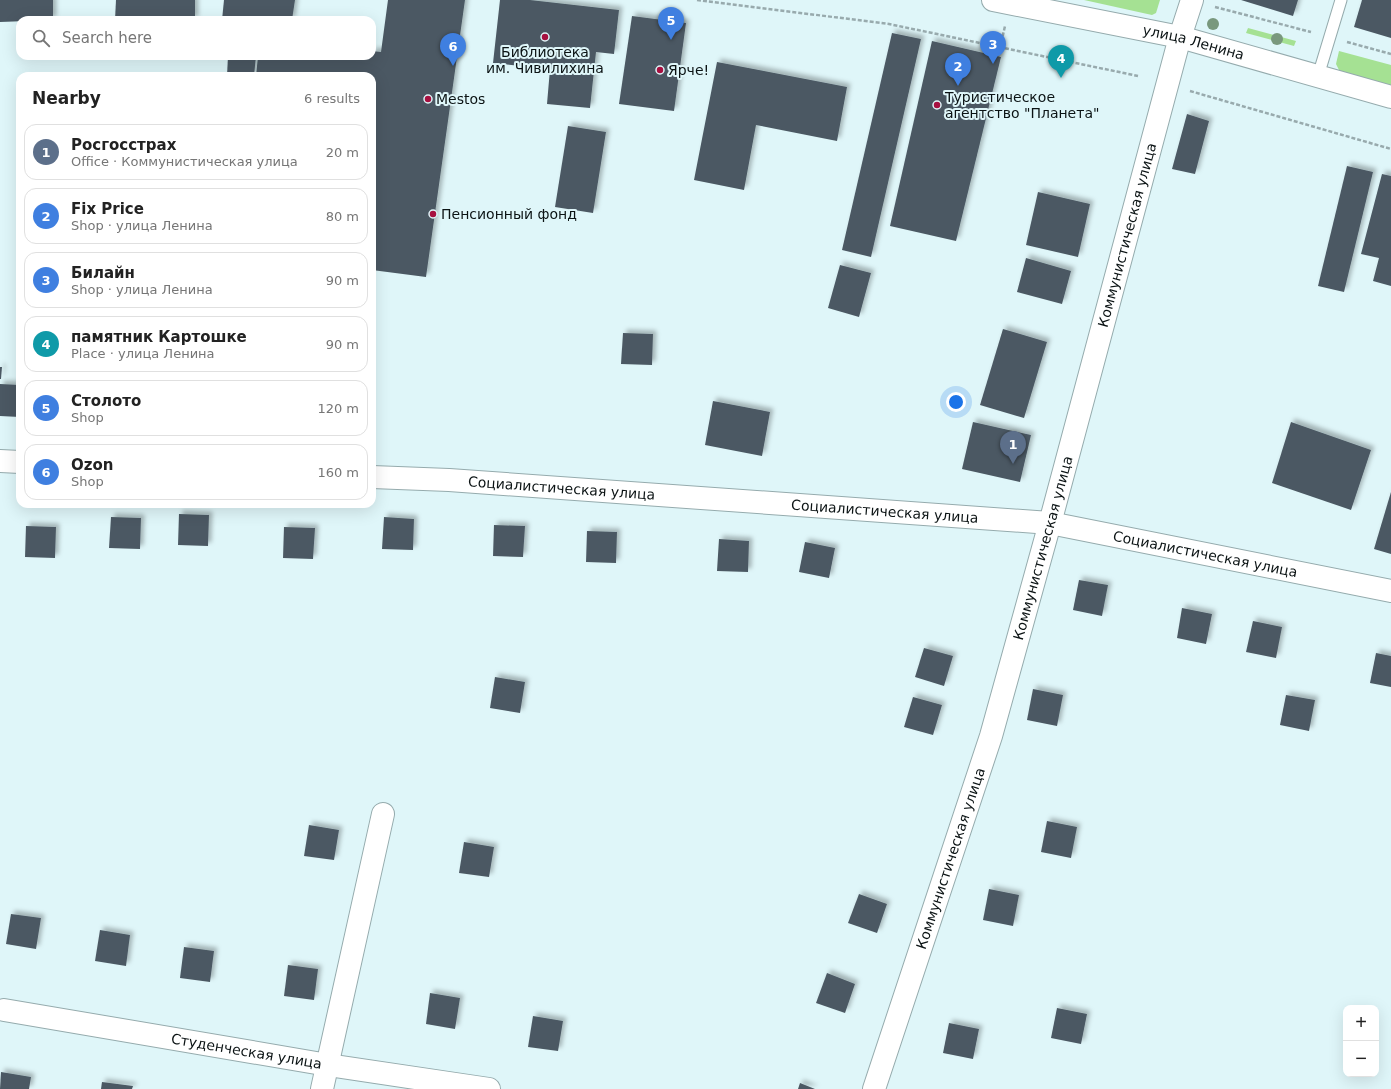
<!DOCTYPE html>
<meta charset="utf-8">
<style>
:root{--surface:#fff;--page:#f2f2f2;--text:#222;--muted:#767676;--line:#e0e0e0;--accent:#a71040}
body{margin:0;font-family:"DejaVu Sans",sans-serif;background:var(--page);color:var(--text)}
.controls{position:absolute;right:12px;bottom:12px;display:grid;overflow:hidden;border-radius:8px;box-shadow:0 4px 16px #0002}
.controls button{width:36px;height:36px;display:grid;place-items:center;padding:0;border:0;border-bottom:1px solid var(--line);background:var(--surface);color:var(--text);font:20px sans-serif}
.you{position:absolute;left:956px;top:402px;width:14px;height:14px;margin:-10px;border:3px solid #fff;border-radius:50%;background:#1a73e8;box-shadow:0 0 0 6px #1a73e833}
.badge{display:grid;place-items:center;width:26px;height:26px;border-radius:50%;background:var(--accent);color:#fff;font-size:13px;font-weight:700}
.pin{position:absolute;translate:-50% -33px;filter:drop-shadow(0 1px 2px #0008)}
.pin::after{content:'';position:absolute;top:21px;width:14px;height:12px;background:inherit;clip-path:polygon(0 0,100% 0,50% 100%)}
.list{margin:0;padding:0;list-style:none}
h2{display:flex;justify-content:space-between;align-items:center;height:52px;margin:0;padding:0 16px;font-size:17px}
h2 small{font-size:13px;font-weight:400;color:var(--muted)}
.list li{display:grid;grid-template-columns:26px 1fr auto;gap:12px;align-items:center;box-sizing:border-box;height:56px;margin:0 8px 8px;padding:0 8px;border:1px solid var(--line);border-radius:12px}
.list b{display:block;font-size:15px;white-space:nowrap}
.list p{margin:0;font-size:13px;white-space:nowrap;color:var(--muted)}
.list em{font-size:13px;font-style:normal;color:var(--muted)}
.icon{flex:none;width:22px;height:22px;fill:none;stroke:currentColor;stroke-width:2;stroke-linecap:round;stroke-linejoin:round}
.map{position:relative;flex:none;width:1391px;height:1089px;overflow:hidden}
.search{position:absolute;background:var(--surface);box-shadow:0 4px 16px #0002;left:16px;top:16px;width:360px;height:44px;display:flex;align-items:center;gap:10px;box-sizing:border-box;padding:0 14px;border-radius:12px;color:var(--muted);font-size:15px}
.panel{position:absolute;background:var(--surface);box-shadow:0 4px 16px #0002;left:16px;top:72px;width:360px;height:436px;border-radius:12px}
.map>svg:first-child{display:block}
.green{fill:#a5e193}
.building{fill:#4b5963;filter:url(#shadow)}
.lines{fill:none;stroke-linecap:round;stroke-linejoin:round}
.service-casing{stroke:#95abad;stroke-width:13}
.minor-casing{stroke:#95abad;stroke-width:24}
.secondary-casing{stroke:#95abad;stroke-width:24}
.path{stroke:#98aaad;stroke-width:2.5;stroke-dasharray:4 2;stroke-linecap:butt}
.service{stroke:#fff;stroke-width:11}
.minor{stroke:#fff;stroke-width:22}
.secondary{stroke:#fff;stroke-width:22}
.tree{fill:#79987d}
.poi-dot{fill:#a71040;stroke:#dff6f9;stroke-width:1.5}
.labels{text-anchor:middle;stroke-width:4;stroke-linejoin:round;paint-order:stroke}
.street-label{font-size:14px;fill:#0b1314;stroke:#dff6f9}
.poi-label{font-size:14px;fill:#0b1314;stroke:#dff6f9;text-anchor:start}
</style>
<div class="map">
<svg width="1391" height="1089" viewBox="0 0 1391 1089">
<defs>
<filter id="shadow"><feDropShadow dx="3.5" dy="-3.5" stdDeviation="2" flood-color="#0004"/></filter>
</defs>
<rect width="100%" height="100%" fill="#dff6f9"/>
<g class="green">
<polygon points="1084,0 1160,0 1156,13 1152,15"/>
<polygon points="1248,28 1296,41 1294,46 1246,33"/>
<polygon points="1339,51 1391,65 1391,86 1340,72 1336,64"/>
</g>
<g class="building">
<polygon points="0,0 53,0 53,20 0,22"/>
<polygon points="116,0 195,0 195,20 115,20"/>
<polygon points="224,0 295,0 292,20 222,20"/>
<polygon points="388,0 465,0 426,277 372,270 372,76 256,76 258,56 372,56 372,51 381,52"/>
<polygon points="500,0 530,0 619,10 614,54 596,52 590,108 547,104 550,69 493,63"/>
<polygon points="1241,0 1298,0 1293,16"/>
<polygon points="1362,0 1391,0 1391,38 1354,27"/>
<polygon points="632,16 686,23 674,111 619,104"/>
<polygon points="892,33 921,39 871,257 842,250"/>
<polygon points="932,41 1001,57 956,241 890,226"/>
<polygon points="228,56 256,56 254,76 227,76"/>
<polygon points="717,62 847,87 837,141 756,125 744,190 694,180"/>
<polygon points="1187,114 1209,121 1195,174 1172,169"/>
<polygon points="568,126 606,132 593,213 555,207"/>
<polygon points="1347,166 1373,172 1344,292 1318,286"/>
<polygon points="1382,174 1391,176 1391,286 1373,281 1379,258 1361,254"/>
<polygon points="1038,192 1090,204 1078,257 1026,245"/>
<polygon points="1026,258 1071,271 1062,304 1017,292"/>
<polygon points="840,265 871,273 859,317 828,308"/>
<polygon points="1003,329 1047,342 1024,418 980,405"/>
<polygon points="623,333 653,334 652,365 621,364"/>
<polygon points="0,367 2,367 1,379 0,379"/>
<polygon points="0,384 20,385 20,417 0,416"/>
<polygon points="713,401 770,412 762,456 705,445"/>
<polygon points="973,422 1031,435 1020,482 962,469"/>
<polygon points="1291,422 1371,450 1351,510 1272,483"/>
<polygon points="1391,492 1391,554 1374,549"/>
<polygon points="179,514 209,515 208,546 178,545"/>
<polygon points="111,517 141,518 140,549 109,548"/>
<polygon points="384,517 414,519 413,550 382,549"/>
<polygon points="494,525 525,526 523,557 493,556"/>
<polygon points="26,526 56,527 55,558 25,557"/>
<polygon points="284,527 315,528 313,559 283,558"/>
<polygon points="587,531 617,532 616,563 586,562"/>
<polygon points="719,539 749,541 748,572 717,571"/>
<polygon points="805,542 835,548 829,578 799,572"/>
<polygon points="1079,580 1108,585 1102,616 1073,610"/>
<polygon points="1182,608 1212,614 1206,644 1177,638"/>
<polygon points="1253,621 1282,627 1276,658 1246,652"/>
<polygon points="924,648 953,656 944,686 915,677"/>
<polygon points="1376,653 1391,656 1391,687 1370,683"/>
<polygon points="495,677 525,682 520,713 490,708"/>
<polygon points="1033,689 1063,695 1057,726 1027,720"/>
<polygon points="1286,695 1315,700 1309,731 1280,725"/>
<polygon points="913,697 942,705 933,735 904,727"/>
<polygon points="1047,821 1077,827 1071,858 1041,852"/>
<polygon points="309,825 339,830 334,860 304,856"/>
<polygon points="464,842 494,847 489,877 459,873"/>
<polygon points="989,889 1019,895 1013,926 983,920"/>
<polygon points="859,894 887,904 877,933 848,923"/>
<polygon points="11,914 41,918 36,949 6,944"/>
<polygon points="100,930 130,935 126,966 95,961"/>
<polygon points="184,947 214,951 210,982 180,978"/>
<polygon points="288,965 318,969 314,1000 284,996"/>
<polygon points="827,973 855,984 845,1013 816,1003"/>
<polygon points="430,993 460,998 455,1029 426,1024"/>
<polygon points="1057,1008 1087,1014 1081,1044 1051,1038"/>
<polygon points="533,1016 563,1021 558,1051 528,1047"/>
<polygon points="949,1023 979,1029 973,1059 943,1053"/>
<polygon points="1,1072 31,1077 29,1089 0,1089"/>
<polygon points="102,1082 133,1086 132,1089 101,1089"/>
<polygon points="800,1083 815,1089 798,1089"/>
</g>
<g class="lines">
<defs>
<polyline id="service" points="1318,76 1341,0"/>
<g id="minor">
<polyline points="0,461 20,462"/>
<path id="s1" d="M372,477L449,480L1050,523L1391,591"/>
<path id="s2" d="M4,1010L328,1065L489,1089"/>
<polyline points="322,1089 383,814"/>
<path id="s3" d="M874,1089L991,736L1050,523L1180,37L1192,0"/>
</g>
<g id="secondary">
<path id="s4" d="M993,0L1180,37L1391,97"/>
</g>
</defs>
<use href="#service" class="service-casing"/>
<use href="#minor" class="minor-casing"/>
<use href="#secondary" class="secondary-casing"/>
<g class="path">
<polyline points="697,0 889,24 1138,76"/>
<polyline points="1215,7 1311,32"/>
<polyline points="1347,42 1391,54"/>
<polyline points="1000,48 1005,26"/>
<polyline points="1190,91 1391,149"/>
</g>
<use href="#service" class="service"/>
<use href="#minor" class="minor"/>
<use href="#secondary" class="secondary"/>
</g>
<g class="tree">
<circle cx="1213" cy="24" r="6"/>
<circle cx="1277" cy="39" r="6"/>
</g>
<g class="poi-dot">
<circle cx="545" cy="37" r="4"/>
<circle cx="660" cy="70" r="4"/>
<circle cx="428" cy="99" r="4"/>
<circle cx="937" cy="105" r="4"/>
<circle cx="433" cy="214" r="4"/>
</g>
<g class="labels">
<g class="street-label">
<text dy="5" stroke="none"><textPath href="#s4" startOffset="205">улица Ленина</textPath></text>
<text dy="5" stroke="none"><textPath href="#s3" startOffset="891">Коммунистическая улица</textPath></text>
<text dy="5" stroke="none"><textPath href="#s1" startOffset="190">Социалистическая улица</textPath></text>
<text dy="5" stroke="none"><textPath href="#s1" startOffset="514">Социалистическая улица</textPath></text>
<text dy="5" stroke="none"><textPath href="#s3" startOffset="567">Коммунистическая улица</textPath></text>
<text dy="5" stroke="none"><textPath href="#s1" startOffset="838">Социалистическая улица</textPath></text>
<text dy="5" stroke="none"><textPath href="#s3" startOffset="243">Коммунистическая улица</textPath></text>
<text dy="5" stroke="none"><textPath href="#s2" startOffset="246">Студенческая улица</textPath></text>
</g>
<g class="poi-label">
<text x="545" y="57" text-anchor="middle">Библиотека<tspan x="545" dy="16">им. Чивилихина</tspan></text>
<text x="668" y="75">Ярче!</text>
<text x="945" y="102">Туристическое<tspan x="945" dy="16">агентство "Планета"</tspan></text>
<text x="436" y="104">Mestos</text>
<text x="441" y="219">Пенсионный фонд</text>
</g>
</g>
</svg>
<div class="controls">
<button>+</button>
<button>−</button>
</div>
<div class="you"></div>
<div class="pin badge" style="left:1013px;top:464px;background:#5c6f8a">1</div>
<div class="pin badge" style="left:958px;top:86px;background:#3f7fe0">2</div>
<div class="pin badge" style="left:993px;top:64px;background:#3f7fe0">3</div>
<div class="pin badge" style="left:1061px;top:78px;background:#0f9aa8">4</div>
<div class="pin badge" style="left:671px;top:40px;background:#3f7fe0">5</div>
<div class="pin badge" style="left:453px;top:66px;background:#3f7fe0">6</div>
<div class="search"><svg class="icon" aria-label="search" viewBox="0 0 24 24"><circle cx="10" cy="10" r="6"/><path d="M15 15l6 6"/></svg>Search here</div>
<section class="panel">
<h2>Nearby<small>6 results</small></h2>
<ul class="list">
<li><span class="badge" style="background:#5c6f8a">1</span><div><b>Росгосстрах</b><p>Office · Коммунистическая улица</p></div><em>20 m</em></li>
<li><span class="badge" style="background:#3f7fe0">2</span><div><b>Fix Price</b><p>Shop · улица Ленина</p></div><em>80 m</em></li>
<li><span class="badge" style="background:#3f7fe0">3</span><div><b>Билайн</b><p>Shop · улица Ленина</p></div><em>90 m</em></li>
<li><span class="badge" style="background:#0f9aa8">4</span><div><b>памятник Картошке</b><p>Place · улица Ленина</p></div><em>90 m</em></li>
<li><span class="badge" style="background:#3f7fe0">5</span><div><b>Столото</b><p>Shop</p></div><em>120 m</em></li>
<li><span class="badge" style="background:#3f7fe0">6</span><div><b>Ozon</b><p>Shop</p></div><em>160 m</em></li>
</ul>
</section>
</div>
